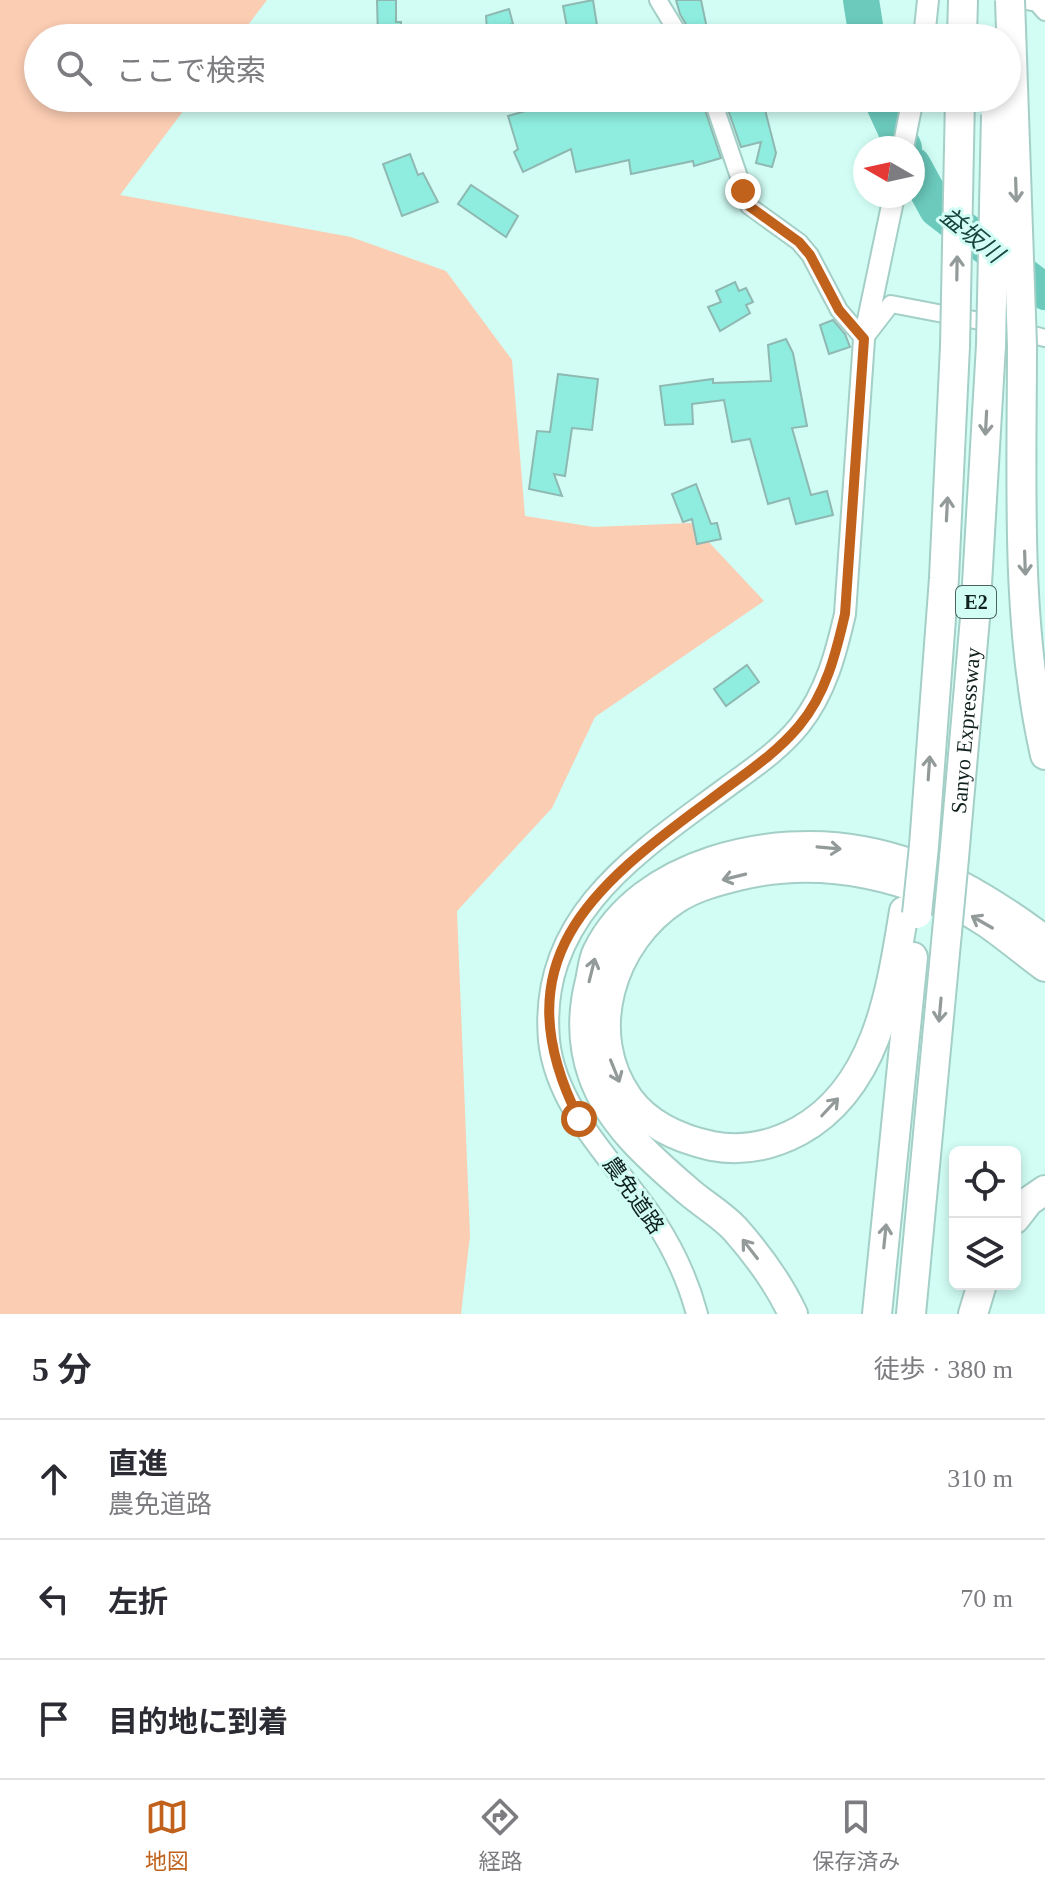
<!DOCTYPE html>
<html lang="ja">
<meta charset="utf-8">
<style>
:root{--surface:#fff;--page:#f2f2f3;--text:#2b2b33;--muted:#7c7c81;--line:#e1e1e2;--accent:#c1621c}
body{margin:0;font-family:"Times New Roman","Noto Sans JP",serif;background:var(--page);color:var(--text)}
.controls{position:absolute;right:24px;bottom:24px;display:grid;overflow:hidden;border-radius:12px;box-shadow:0 4px 12px #0003}
.controls button{width:72px;height:72px;display:grid;place-items:center;padding:0;border:0;border-bottom:2px solid var(--line);background:var(--surface);color:var(--text);font:40px sans-serif}
.compass{position:absolute;left:853px;top:136px;width:72px;height:72px;border-radius:50%;background:var(--surface);box-shadow:0 4px 12px #0003;rotate:279deg}
.stop{position:absolute;width:24px;height:24px;margin:-18px;border:6px solid #c1621c;border-radius:50%;background:#fff}
.stop.end{background:#c1621c;border-color:#fff;box-shadow:0 2px 8px #0008}
.list{margin:0;padding:0;list-style:none}
h2{display:flex;justify-content:space-between;align-items:center;height:104px;margin:0;padding:0 32px;font-size:34px}
h2 small{font-size:26px;font-weight:400;color:var(--muted)}
.list li{display:grid;grid-template-columns:52px 1fr auto;gap:24px;align-items:center;box-sizing:border-box;height:120px;padding:0 32px;border-top:2px solid var(--line)}
.list b{display:block;font-size:30px;white-space:nowrap}
.list p{margin:0;font-size:26px;white-space:nowrap;color:var(--muted)}
.list em{font-size:26px;font-style:normal;color:var(--muted)}
.icon{flex:none;width:44px;height:44px;fill:none;stroke:currentColor;stroke-width:2;stroke-linecap:round;stroke-linejoin:round}
.map{position:relative;flex:none;width:1045px;height:1314px;overflow:hidden}
.search{position:absolute;background:var(--surface);box-shadow:0 4px 12px #0003;left:24px;right:24px;top:24px;height:88px;display:flex;align-items:center;gap:20px;box-sizing:border-box;padding:0 28px;border-radius:44px;color:var(--muted);font-size:30px}
.sheet{height:464px;background:var(--surface)}
nav{display:flex;justify-content:space-around;align-items:center;box-sizing:border-box;height:112px;border-top:2px solid var(--line);background:var(--surface);font-size:22px;color:var(--muted)}
nav a{display:grid;justify-items:center;gap:4px}
nav .on{color:var(--accent)}
.map>svg:first-child{display:block}
.green{fill:#fbcdb3}
.lines{fill:none;stroke-linecap:round;stroke-linejoin:round}
.river{stroke:#6bcabc;stroke-width:36}
.building{fill:#8eedde;stroke:#8eb8b1;stroke-width:2}
.minor-casing{stroke:#a4cfc7;stroke-width:20}
.tertiary-casing{stroke:#a4cfc7;stroke-width:24}
.motorway-casing{stroke:#a4cfc7;stroke-width:32}
.minor{stroke:#fff;stroke-width:16}
.tertiary{stroke:#fff;stroke-width:20}
.motorway{stroke:#fff;stroke-width:28}
.motorway-bridge-casing{stroke:#a4cfc7;stroke-width:32;stroke-linecap:butt}
.motorway-bridge{stroke:#fff;stroke-width:28}
.oneway{stroke:#939b9a}
.route{stroke:#c1621c;stroke-width:10}
.labels{text-anchor:middle;stroke-width:6;stroke-linejoin:round;paint-order:stroke}
.shield{fill:#d1fdf5;stroke:#4a635e;stroke-width:2}
.shield-label{font-size:20px;font-weight:bold;fill:#10211e}
.street-label{font-size:22px;fill:#10211e;stroke:#d1fdf5}
.water-label{font-size:24px;font-style:italic;fill:#19453f;stroke:#d1fdf5}
</style>
<div class="map">
<svg width="1045" height="1314" viewBox="0 0 1045 1314">
<rect width="100%" height="100%" fill="#d1fdf5"/>
<polygon class="green" points="0,0 267,0 238,38 38,38 38,98 193,98 120,195 351,237 446,271 512,360 525,516 594,527 691,523 764,601 595,717 552,808 457,911 470,1236 461,1314 0,1314"/>
<g class="lines">
<g class="river">
<polyline points="861,0 867,38"/>
<polyline points="881,98 904,148"/>
<polyline points="913,165 937,209 1045,292"/>
</g>
</g>
<g class="building">
<polygon points="377,0 396,0 396,22 401,22 401,38 378,38"/>
<polygon points="593,0 599,38 569,38 563,6"/>
<polygon points="676,0 701,0 709,38 694,38 680,14"/>
<polygon points="509,9 513,24 487,30 486,16"/>
<polygon points="544,98 601,98 603,106 638,98 677,98 678,103 701,98 721,158 694,166 693,161 631,174 629,160 576,172 571,149 523,172 514,152 518,149 508,116 546,105"/>
<polygon points="724,98 762,98 776,153 772,167 756,163 761,142 741,147"/>
<polygon points="410,154 418,175 423,173 438,202 402,216 383,164"/>
<polygon points="471,185 518,216 506,237 458,204"/>
<polygon points="735,282 739,291 746,288 753,302 746,305 750,313 720,331 708,307 721,302 716,291"/>
<polygon points="833,320 845,334 850,347 829,354 820,325"/>
<polygon points="786,339 793,353 807,426 792,428 811,495 827,491 833,515 796,524 789,498 768,504 750,439 732,442 724,400 692,404 693,424 665,425 660,386 713,379 713,383 771,381 768,345"/>
<polygon points="558,374 598,379 592,430 572,428 565,476 554,474 562,496 529,489 537,431 550,432"/>
<polygon points="696,484 711,524 717,523 721,539 697,544 692,519 683,522 672,494"/>
<polygon points="747,665 759,682 726,706 714,689"/>
</g>
<g class="lines">
<defs>
<g id="minor">
<polyline points="658,0 681,38"/>
<polyline points="1021,0 1037,3 1045,12"/>
<polyline points="712,98 749,206 799,242 810,255 839,310 864,339 891,304 985,322 1045,338"/>
</g>
<g id="tertiary">
<polyline points="924,38 928,0"/>
<polyline points="903,148 913,98"/>
<path d="M697,1314C688,1280 674,1250 655,1221C618,1165 556,1111 549,1040C538,915 639,852 727,787C753,768 780,750 800,725C826,692 836,653 845,614L864,339L894,196"/>
</g>
<g id="motorway">
<polyline points="962,38 963,0"/>
<path d="M1022,345C1022,481 1015,622 1045,755"/>
<polyline points="924,846 944,578 955,346"/>
<path id="s1" d="M954,858L975,618L991,345"/>
<path d="M904,911C891,991 877,1088 799,1131C771,1146 743,1152 712,1146C680,1139 649,1126 629,1099C582,1034 611,941 676,899C694,887 718,881 738,876C822,855 916,876 987,923C1007,937 1026,953 1045,967"/>
<polyline points="1015,1219 1029,1201 1045,1190"/>
<path d="M793,1314C779,1284 757,1254 735,1229C722,1215 703,1204 688,1191C651,1159 610,1124 593,1076C582,1045 582,1012 590,981C592,972 593,960 597,952C641,862 772,833 863,851C933,864 988,898 1045,940"/>
<polyline points="877,1314 913,957"/>
<polyline points="911,1314 947,932"/>
<polyline points="973,1314 982,1284"/>
</g>
</defs>
<use href="#minor" class="minor-casing"/>
<use href="#tertiary" class="tertiary-casing"/>
<use href="#motorway" class="motorway-casing"/>
<use href="#minor" class="minor"/>
<use href="#tertiary" class="tertiary"/>
<use href="#motorway" class="motorway"/>
<defs>
<g id="motorway-bridge">
<polyline points="1010,0 1022,345"/>
<polyline points="991,345 996,115"/>
<polyline points="955,346 960,98"/>
<polyline points="917,914 924,846"/>
<polyline points="947,932 954,858"/>
</g>
</defs>
<use href="#motorway-bridge" class="motorway-bridge-casing"/>
<use href="#motorway-bridge" class="motorway-bridge"/>
</g>
<defs><path id="oneway-shaft" d="M-6 0H5M1.5-3L5.5 0L1.5 3" fill="none" stroke-width="1.6" stroke-linecap="round" stroke-linejoin="round" transform="scale(2)"/></defs>
<g class="oneway">
<use href="#oneway-shaft" transform="translate(1016 190) rotate(88)"/>
<use href="#oneway-shaft" transform="translate(957 268) rotate(-89)"/>
<use href="#oneway-shaft" transform="translate(986 423) rotate(93)"/>
<use href="#oneway-shaft" transform="translate(947 509) rotate(-87)"/>
<use href="#oneway-shaft" transform="translate(1025 563) rotate(88)"/>
<use href="#oneway-shaft" transform="translate(929 768) rotate(-86)"/>
<use href="#oneway-shaft" transform="translate(829 848) rotate(5)"/>
<use href="#oneway-shaft" transform="translate(734 877) rotate(166)"/>
<use href="#oneway-shaft" transform="translate(982 922) rotate(-150)"/>
<use href="#oneway-shaft" transform="translate(592 970) rotate(-76)"/>
<use href="#oneway-shaft" transform="translate(940 1010) rotate(95)"/>
<use href="#oneway-shaft" transform="translate(615 1071) rotate(68)"/>
<use href="#oneway-shaft" transform="translate(830 1107) rotate(-47)"/>
<use href="#oneway-shaft" transform="translate(885 1236) rotate(-84)"/>
<use href="#oneway-shaft" transform="translate(750 1249) rotate(-128)"/>
</g>
<g class="lines">
<path class="route" d="M579,1119C500,961 590,888 710,800C741,776 774,756 799,726C826,694 836,653 845,614L864,339L839,310L810,255L799,242L749,206L743,191"/>
</g>
<g class="labels">
<rect class="shield" x="956" y="586" width="40" height="32" rx="6"/>
<g class="shield-label">
<text x="976" y="609">E2</text>
</g>
<g class="street-label">
<text dy="8" stroke="none"><textPath href="#s1" startOffset="128">Sanyo Expressway</textPath></text>
<text transform="translate(634 1195) rotate(55)" y="8">農免道路</text>
</g>
<g class="water-label">
<text transform="translate(972 235) rotate(39)" y="8">益坂川</text>
</g>
</g>
</svg>
<div class="controls">
<button><svg class="icon" aria-label="locate" viewBox="0 0 24 24"><circle cx="12" cy="12" r="6"/><path d="M12 2v4M12 18v4M2 12h4M18 12h4"/></svg></button>
<button><svg class="icon" aria-label="layers" viewBox="0 0 24 24"><path d="M12 4l9 5-9 5-9-5zM3 14l9 5 9-5"/></svg></button>
</div>
<svg class="compass" viewBox="-18 -18 36 36"><path d="M0-13l5 13h-10z" fill="#e53935"/><path d="M0 13l5-13h-10z" fill="#7c7c81"/></svg>
<div class="stop" style="left:579px;top:1119px"></div>
<div class="stop end" style="left:743px;top:191px"></div>
<div class="search"><svg class="icon" aria-label="search" viewBox="0 0 24 24"><circle cx="10" cy="10" r="6"/><path d="M15 15l6 6"/></svg>ここで検索</div>
</div>
<section class="sheet">
<h2>5 分<small>徒歩 · 380 m</small></h2>
<ul class="list">
<li><svg class="icon" aria-label="ahead" viewBox="0 0 24 24"><path d="M12 20V5M6 11l6-6 6 6"/></svg><div><b>直進</b><p>農免道路</p></div><em>310 m</em></li>
<li><svg class="icon" aria-label="left" viewBox="0 0 24 24"><path d="M17 20v-9H6M10 6l-5 5 5 5"/></svg><div><b>左折</b></div><em>70 m</em></li>
<li><svg class="icon" aria-label="arrive" viewBox="0 0 24 24"><path d="M6 21V4h12l-3 4 3 4H6"/></svg><div><b>目的地に到着</b></div></li>
</ul>
</section>
<nav>
<a class="on"><svg class="icon" aria-label="map" viewBox="0 0 24 24"><path d="M3 6l6-2 6 2 6-2v14l-6 2-6-2-6 2zM9 4v14M15 6v14"/></svg>地図</a>
<a><svg class="icon" aria-label="directions" viewBox="0 0 24 24"><path d="M12 3l9 9-9 9-9-9zM9 14v-3h6M13 9l2 2-2 2"/></svg>経路</a>
<a><svg class="icon" aria-label="saved" viewBox="0 0 24 24"><path d="M7 4h10v16l-5-4-5 4z"/></svg>保存済み</a>
</nav>
